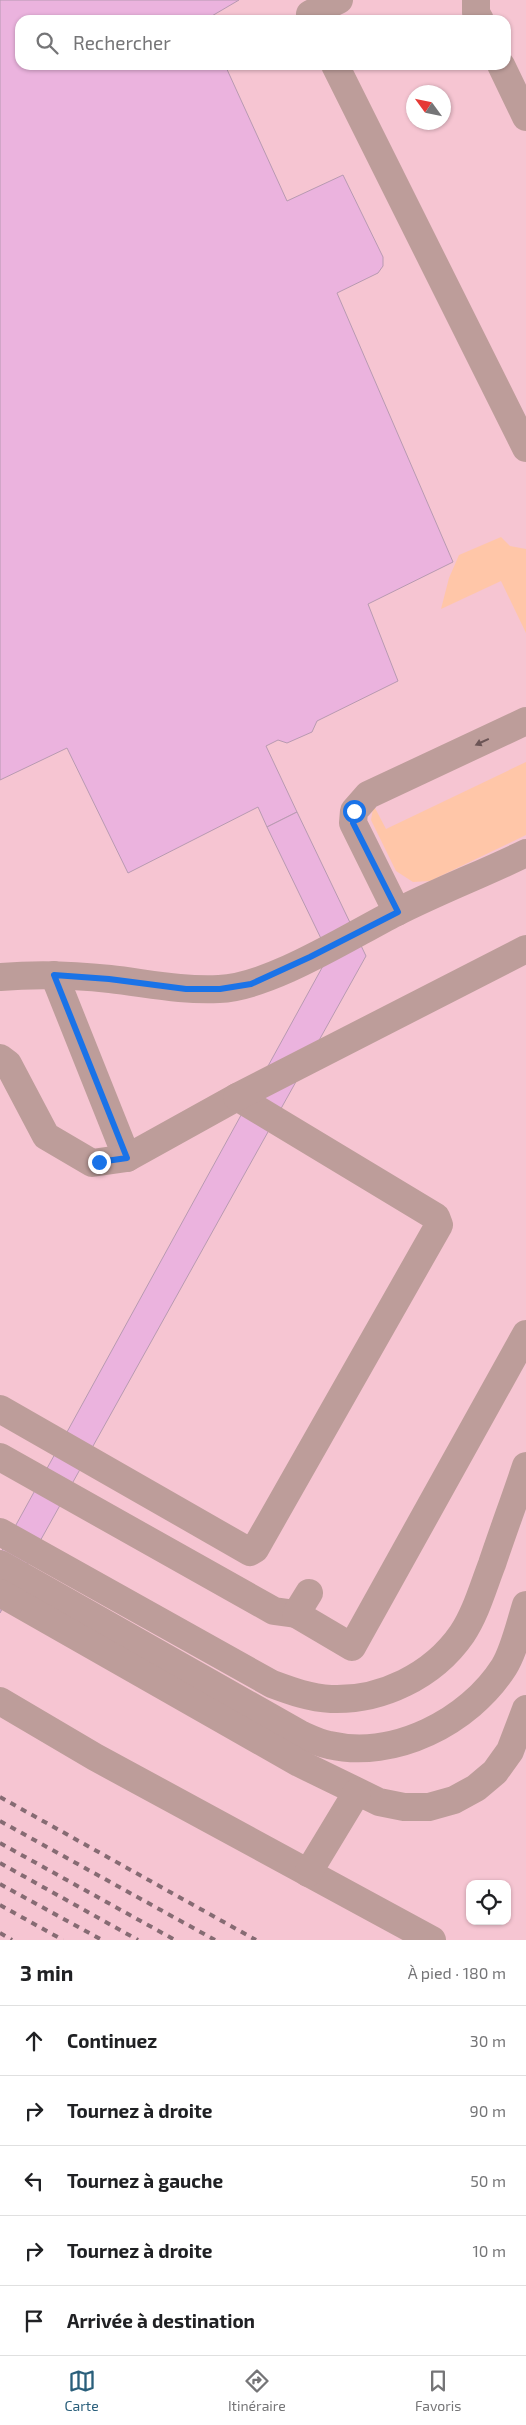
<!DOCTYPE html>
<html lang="fr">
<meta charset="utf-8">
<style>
:root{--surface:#fff;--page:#f6f6f6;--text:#202124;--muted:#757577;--line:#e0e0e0;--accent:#2a5f7b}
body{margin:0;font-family:"Exo 2",sans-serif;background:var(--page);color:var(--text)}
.controls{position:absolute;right:15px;bottom:15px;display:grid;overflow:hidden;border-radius:10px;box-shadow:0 1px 4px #0004}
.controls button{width:45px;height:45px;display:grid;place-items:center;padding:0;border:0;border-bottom:1px solid var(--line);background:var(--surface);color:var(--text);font:25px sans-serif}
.compass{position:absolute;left:406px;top:85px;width:45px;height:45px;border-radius:50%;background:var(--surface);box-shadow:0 1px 4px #0004;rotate:303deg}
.stop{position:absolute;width:15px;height:15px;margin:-11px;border:4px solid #1a73e8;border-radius:50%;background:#fff}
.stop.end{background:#1a73e8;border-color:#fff;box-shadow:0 1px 5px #0008}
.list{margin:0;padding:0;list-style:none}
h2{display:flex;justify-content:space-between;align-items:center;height:65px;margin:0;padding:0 20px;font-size:21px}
h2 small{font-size:16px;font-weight:400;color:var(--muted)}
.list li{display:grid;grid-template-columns:32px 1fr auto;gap:15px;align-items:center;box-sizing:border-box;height:70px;padding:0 20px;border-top:1px solid var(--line)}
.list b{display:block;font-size:19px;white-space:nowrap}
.list em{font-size:16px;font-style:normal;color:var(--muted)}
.icon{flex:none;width:28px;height:28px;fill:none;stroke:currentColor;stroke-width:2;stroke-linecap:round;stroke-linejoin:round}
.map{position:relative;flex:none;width:526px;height:1940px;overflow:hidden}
.search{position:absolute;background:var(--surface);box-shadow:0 1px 4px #0004;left:15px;right:15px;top:15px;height:55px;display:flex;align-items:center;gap:12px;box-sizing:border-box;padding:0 18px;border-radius:15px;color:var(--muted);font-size:19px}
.sheet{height:415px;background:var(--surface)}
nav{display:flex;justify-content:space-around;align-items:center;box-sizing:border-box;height:70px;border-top:1px solid var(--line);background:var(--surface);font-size:14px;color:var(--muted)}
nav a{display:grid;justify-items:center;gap:2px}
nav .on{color:var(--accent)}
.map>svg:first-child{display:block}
.built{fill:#f6c5d2;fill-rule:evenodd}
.green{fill:#ffc6a8}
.building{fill:#ebb3de;stroke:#b89ab1}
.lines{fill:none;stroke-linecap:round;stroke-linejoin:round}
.minor{stroke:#bd9d9a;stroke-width:28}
.rail{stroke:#866b73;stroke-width:4;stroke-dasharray:6 6;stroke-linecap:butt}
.oneway{fill:#6c5556}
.route{stroke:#1a73e8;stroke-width:6}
</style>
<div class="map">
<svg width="526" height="1940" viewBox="0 0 526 1940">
<rect width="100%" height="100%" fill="#fed5e0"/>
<path class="built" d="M0,0H526V1940H0ZM20,20H506V65H20ZM414,92H444V122H414ZM470,1884H507V1921H470Z"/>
<g class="green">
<polygon points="501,537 510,546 526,549 526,633 501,581 441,609 449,578 459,555"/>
<polygon points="526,762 526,835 430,881 413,882 396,871 371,820 373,809 375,808 386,829"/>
</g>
<g class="building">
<polygon points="0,0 239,0 205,20 20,20 20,65 225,65 287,201 343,175 383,257 383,266 378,273 337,293 453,562 368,604 398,681 317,721 312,732 287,743 278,740 266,746 297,812 267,827 258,807 128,873 67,748 0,780"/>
<polygon points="297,812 366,956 0,1613 0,1554 329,955 267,827"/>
</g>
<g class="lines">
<g class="minor">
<polyline points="476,0 476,13 480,20"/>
<polyline points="310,14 339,0"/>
<polyline points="335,65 526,448"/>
<polyline points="501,65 526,117"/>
<polyline points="397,912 353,823 354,811 368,795 526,721"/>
<polyline points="54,975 127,1158"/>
<path d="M0,977C36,974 73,975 110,979C146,983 182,991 219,989C270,987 348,937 395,913C438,891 483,874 526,853"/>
<polyline points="0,1058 8,1064 46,1136 92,1163 127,1158 237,1097 436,1217 439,1225 255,1549 250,1552 0,1409"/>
<polyline points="237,1097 526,949"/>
<polyline points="0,1457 274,1611 296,1614"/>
<path d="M0,1532L272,1684C291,1691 310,1698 331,1699C381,1701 433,1676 462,1634C476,1613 483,1587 492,1564C503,1531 515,1499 526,1466"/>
<path d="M0,1564L300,1734C309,1738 319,1743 329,1745C394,1760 469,1722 504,1667C514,1651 520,1624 526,1605"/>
<polyline points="0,1593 299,1763 379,1802 404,1807 429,1807 454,1800 476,1788 495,1772 510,1751 526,1709"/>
<polyline points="309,1593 296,1614 352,1647 526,1334"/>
<polyline points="0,1701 95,1757 432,1940"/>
<polyline points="308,1873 357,1792"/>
</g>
<g class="rail">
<polyline points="0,1797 256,1940"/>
<polyline points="0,1821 215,1940"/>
<polyline points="0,1843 175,1940"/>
<polyline points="0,1863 138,1940"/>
<polyline points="0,1884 102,1940"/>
<polyline points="0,1905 63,1940"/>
<polyline points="0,1933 12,1940"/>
</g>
</g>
<defs><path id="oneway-solid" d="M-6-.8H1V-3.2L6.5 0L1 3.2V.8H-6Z" transform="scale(1.25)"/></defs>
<use class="oneway" href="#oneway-solid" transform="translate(482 742) rotate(155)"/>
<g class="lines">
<polyline class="route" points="99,1162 127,1158 54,975 109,979 186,989 220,989 251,984 310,957 398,912 353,823 354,811"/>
</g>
</svg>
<div class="controls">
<button><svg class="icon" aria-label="locate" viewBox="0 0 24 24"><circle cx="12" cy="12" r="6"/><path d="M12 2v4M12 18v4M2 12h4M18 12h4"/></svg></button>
</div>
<svg class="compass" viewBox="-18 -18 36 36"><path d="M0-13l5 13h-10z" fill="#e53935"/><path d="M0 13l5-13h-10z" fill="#757577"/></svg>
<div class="stop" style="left:354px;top:811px"></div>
<div class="stop end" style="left:99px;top:1162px"></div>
<div class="search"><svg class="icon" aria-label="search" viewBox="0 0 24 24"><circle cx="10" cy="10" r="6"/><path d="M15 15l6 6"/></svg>Rechercher</div>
</div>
<section class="sheet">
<h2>3 min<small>À pied · 180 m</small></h2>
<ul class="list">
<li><svg class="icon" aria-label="ahead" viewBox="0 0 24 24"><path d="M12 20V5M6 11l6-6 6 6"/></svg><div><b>Continuez</b></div><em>30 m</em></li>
<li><svg class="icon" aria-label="right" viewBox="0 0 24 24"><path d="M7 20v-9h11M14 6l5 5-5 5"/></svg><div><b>Tournez à droite</b></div><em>90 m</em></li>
<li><svg class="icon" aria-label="left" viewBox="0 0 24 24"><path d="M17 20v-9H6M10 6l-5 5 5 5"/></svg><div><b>Tournez à gauche</b></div><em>50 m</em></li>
<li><svg class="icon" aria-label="right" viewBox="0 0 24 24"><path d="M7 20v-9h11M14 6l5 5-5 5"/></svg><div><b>Tournez à droite</b></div><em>10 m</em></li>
<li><svg class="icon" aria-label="arrive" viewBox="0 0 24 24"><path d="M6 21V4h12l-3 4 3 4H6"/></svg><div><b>Arrivée à destination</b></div></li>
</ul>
</section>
<nav>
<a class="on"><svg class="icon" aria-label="map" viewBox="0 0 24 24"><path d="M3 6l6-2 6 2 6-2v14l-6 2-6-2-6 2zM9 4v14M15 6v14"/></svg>Carte</a>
<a><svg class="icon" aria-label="directions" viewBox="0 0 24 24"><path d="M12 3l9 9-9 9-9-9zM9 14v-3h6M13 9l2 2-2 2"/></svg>Itinéraire</a>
<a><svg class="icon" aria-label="saved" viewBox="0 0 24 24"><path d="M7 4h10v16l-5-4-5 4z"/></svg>Favoris</a>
</nav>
